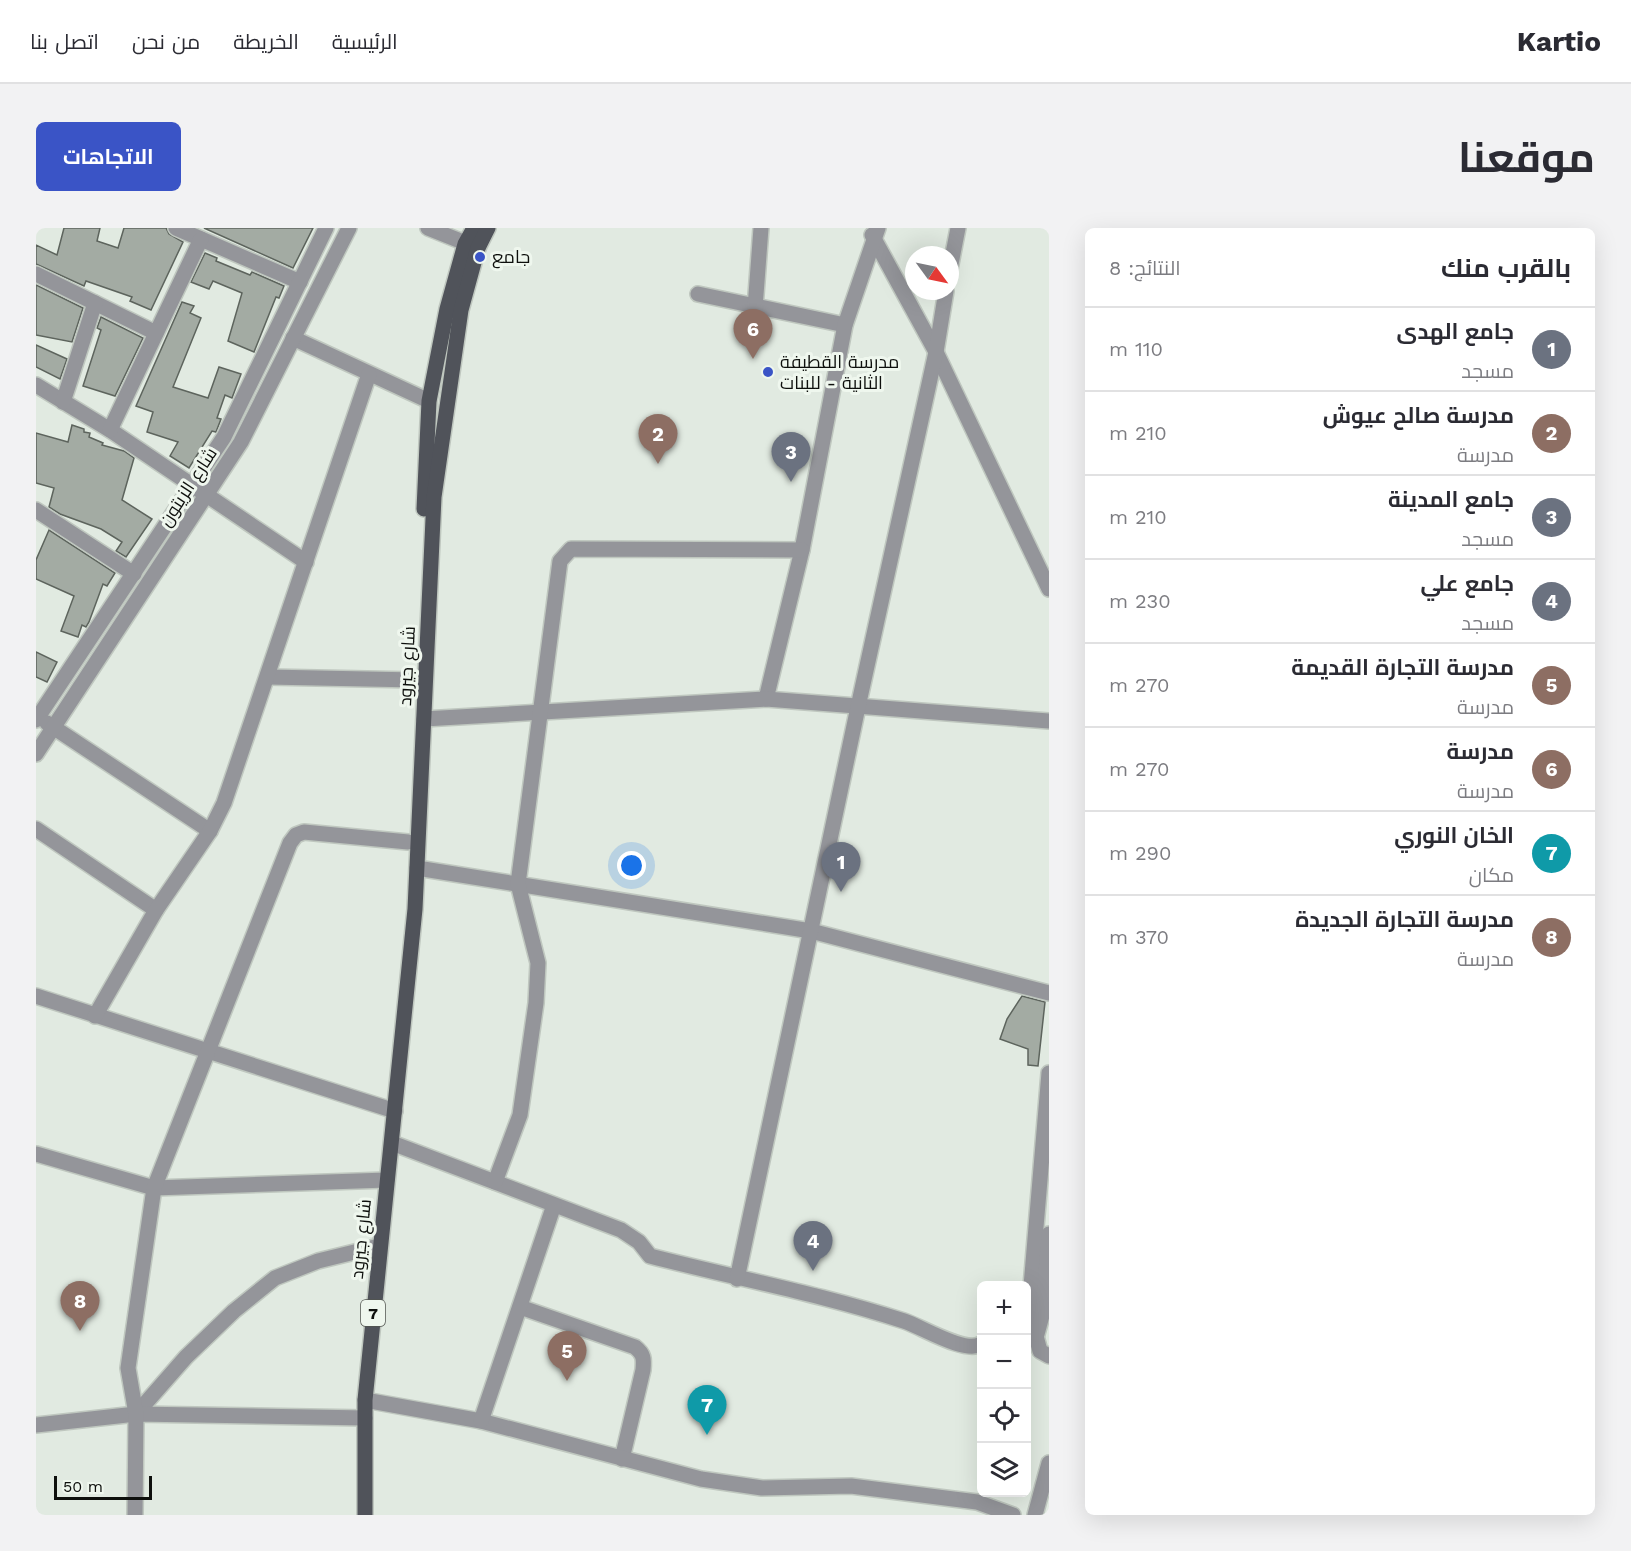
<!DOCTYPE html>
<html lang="ar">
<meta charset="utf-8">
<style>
:root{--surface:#fff;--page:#f2f2f3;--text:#2b2b33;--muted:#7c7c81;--line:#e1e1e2;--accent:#3a54c6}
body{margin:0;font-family:"Work Sans",Cairo,sans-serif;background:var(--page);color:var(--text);direction:rtl}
.controls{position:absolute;right:18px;bottom:18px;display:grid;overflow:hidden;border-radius:9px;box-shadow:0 6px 24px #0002}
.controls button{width:54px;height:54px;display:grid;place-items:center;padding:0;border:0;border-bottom:2px solid var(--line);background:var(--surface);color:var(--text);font:30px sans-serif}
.compass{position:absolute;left:869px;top:18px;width:54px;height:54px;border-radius:50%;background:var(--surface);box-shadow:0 6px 24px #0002;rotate:123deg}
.scale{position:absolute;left:18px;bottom:15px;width:98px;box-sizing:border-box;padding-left:6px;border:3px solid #0e100d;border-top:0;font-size:16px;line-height:21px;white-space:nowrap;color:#0e100d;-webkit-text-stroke:4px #eff7ee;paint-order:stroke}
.you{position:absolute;left:596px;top:638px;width:21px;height:21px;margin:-15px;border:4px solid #fff;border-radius:50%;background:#1a73e8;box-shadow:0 0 0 9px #1a73e833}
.badge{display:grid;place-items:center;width:39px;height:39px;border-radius:50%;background:var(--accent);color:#fff;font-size:20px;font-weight:700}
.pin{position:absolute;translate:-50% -50px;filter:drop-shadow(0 2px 3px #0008)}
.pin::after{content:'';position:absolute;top:32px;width:21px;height:18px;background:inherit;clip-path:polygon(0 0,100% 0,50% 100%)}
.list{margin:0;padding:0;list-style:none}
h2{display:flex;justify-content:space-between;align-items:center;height:78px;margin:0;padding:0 24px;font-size:26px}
h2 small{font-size:20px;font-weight:400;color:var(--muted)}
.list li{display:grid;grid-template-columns:39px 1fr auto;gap:18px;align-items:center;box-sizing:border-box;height:84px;padding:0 24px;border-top:2px solid var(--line)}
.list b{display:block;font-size:22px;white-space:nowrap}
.list p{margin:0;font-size:20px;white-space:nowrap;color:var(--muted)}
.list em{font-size:20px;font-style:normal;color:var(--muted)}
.icon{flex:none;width:33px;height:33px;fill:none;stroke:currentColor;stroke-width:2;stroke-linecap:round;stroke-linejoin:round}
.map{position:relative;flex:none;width:1013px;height:1287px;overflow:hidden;direction:ltr;border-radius:9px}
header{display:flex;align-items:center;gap:36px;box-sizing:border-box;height:84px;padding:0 30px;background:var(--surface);border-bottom:2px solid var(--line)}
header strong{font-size:28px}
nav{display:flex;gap:33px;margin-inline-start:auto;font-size:21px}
.intro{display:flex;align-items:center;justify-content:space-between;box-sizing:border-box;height:144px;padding:0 36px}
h1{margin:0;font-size:42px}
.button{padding:15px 27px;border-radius:9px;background:var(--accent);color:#fff;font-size:21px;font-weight:700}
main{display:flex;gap:36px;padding:0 36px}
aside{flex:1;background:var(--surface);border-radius:9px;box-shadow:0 6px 24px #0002}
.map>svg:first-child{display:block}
.building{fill:#a3aba3;stroke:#5d645d;stroke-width:1.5}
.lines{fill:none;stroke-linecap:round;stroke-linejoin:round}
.minor-casing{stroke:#bfc7bf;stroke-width:18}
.primary-casing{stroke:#bfc7bf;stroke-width:18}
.minor{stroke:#94959a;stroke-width:15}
.primary{stroke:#50535a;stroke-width:15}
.poi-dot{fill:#3a54c6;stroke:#eff7ee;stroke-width:2}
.labels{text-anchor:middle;stroke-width:6;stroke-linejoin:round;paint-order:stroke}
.shield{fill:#eff7ee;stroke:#525550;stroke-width:1.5}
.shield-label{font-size:16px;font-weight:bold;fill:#0e100d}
.poi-label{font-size:18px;fill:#0e100d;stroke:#eff7ee;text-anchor:start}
.street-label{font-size:18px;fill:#0e100d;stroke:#eff7ee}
</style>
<header>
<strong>Kartio</strong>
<nav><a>الرئيسية</a><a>الخريطة</a><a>من نحن</a><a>اتصل بنا</a></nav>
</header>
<div class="intro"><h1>موقعنا</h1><a class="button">الاتجاهات</a></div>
<main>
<aside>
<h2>بالقرب منك<small>النتائج: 8</small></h2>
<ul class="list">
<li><span class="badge" style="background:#6b7280">1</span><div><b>جامع الهدى</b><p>مسجد</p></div><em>110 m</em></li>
<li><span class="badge" style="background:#8d6e63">2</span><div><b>مدرسة صالح عيوش</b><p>مدرسة</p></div><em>210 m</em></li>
<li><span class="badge" style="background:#6b7280">3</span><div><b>جامع المدينة</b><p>مسجد</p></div><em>210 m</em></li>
<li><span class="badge" style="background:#6b7280">4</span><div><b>جامع علي</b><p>مسجد</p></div><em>230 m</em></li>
<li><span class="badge" style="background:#8d6e63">5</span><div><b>مدرسة التجارة القديمة</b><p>مدرسة</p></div><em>270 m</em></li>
<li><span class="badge" style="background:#8d6e63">6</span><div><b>مدرسة</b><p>مدرسة</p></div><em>270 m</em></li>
<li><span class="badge" style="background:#0f9aa8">7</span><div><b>الخان النوري</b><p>مكان</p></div><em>290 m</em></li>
<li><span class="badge" style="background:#8d6e63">8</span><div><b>مدرسة التجارة الجديدة</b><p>مدرسة</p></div><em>370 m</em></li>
</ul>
</aside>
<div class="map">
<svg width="1013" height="1287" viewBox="0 0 1013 1287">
<rect width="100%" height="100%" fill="#e1eae1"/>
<g class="building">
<polygon points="28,0 64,0 61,13 82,20 88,0 130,0 133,6 147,14 115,82 94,73 96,69 50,53 48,58 0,36 0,17 21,27"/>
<polygon points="168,0 277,0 257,40"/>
<polygon points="169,25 181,30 180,33 214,47 216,44 248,58 243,70 240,69 218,124 192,113 206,65 177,53 173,61 155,54"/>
<polygon points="0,57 47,80 36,114 0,107"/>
<polygon points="146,74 158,78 154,85 165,90 137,159 172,170 183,139 205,146 196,170 189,167 181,190 185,191 180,204 176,203 153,240 134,228 142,214 111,204 117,184 100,178"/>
<polygon points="65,89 107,110 79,168 47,158 65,102 61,100"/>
<polygon points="0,117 31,131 24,151 0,139"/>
<polygon points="36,197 48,201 48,204 54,205 53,209 67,215 66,217 88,223 98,230 86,272 116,291 90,329 80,323 86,314 65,301 24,286 13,279 18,260 0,255 0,205 32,214"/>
<polygon points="13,302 79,345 71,358 67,356 53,394 50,399 46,397 42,409 25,403 38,368 0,351 0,332"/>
<polygon points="0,424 21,434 11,454 0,449"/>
<polygon points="986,768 1009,774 1002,838 992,837 992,821 964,811 971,791"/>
</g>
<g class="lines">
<defs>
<g id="minor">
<polyline points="140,0 264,54"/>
<polyline points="392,0 442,20"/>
<polyline points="836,7 900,124 1013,361"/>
<polyline points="914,41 922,0"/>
<polyline points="0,46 120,105"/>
<polyline points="662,66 809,97"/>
<polyline points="719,80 725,0"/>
<polyline points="257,110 393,173"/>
<polyline points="0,157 74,202 270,334"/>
<polyline points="27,174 59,75"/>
<polyline points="74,202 165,11"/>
<polyline points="0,282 98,346"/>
<polyline points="232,449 380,452"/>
<polyline points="730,471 766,322 809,97 842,0"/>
<polyline points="388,491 730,471 1013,493"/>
<polyline points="0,492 188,209 290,0"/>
<polyline points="11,495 174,603"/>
<polyline points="0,526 205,214 313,0"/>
<polyline points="0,601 120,682"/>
<polyline points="381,640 775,703 1013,765"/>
<polyline points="0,768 359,883"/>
<polyline points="59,788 120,682 174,603 188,575 333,146"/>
<polyline points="1013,845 993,1082 1004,1123 1013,1128"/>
<path d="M356,915L585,1002L603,1014L614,1028C699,1050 785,1066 868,1093C886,1099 929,1126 945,1116"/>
<polyline points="0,926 118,960 351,952"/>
<polyline points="459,954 484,887 500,775 502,735 482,656 524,333 535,321 766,322"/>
<polyline points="701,1051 822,479 900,124 910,63"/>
<path d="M484,1079L599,1119C608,1126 608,1131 607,1142L586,1231"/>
<polyline points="1001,1106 1007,1084 1013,1006"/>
<polyline points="329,1172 445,1193 665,1251 726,1260 815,1258 941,1274 977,1287"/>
<polyline points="100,1186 150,1129 198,1083 239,1050 282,1033 343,1018"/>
<polyline points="445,1193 518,977"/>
<polyline points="0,1197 100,1186 329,1190"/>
<polyline points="99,1287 100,1186 92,1140 118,960 254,615 260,607 268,604 372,614"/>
<polyline points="999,1287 1013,1235"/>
</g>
<g id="primary">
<polyline points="388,281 393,173 411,81 429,16 438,0"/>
<polyline points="329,1287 329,1172 379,681 398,269 425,82 442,20 452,0"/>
</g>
</defs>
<use href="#minor" class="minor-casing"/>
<use href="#primary" class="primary-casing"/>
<use href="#minor" class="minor"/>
<use href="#primary" class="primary"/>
</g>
<g class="poi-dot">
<circle cx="444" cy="29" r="6"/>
<circle cx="732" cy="144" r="6"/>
</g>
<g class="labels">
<rect class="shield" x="325" y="1072" width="24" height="26" rx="4.5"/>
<g class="shield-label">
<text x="337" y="1091">7</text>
</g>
<g class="poi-label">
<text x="456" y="35">جامع</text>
<text x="744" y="140">مدرسة القطيفة<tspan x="744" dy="21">الثانية - للبنات</tspan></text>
</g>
<g class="street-label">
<text transform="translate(152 259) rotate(-57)" y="6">شارع الزيتون</text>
<text transform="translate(371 438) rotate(-87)" y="6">شارع جيرود</text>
<text transform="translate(325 1011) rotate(-84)" y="6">شارع جيرود</text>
</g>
</g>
</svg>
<div class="controls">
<button>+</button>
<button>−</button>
<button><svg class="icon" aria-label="locate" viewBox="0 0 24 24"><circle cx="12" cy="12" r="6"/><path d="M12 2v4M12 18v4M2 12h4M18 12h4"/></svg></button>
<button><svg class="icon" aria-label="layers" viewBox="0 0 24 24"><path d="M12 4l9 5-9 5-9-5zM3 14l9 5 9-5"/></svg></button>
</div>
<svg class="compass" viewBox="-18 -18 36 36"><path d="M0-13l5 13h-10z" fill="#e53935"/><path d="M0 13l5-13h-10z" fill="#7c7c81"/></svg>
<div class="scale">50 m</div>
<div class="you"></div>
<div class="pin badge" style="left:805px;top:664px;background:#6b7280">1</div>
<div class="pin badge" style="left:622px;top:236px;background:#8d6e63">2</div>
<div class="pin badge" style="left:755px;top:254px;background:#6b7280">3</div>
<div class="pin badge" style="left:777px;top:1043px;background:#6b7280">4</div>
<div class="pin badge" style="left:531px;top:1153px;background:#8d6e63">5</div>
<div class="pin badge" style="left:717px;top:131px;background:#8d6e63">6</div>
<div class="pin badge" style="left:671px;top:1207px;background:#0f9aa8">7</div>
<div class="pin badge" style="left:44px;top:1103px;background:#8d6e63">8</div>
</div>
</main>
